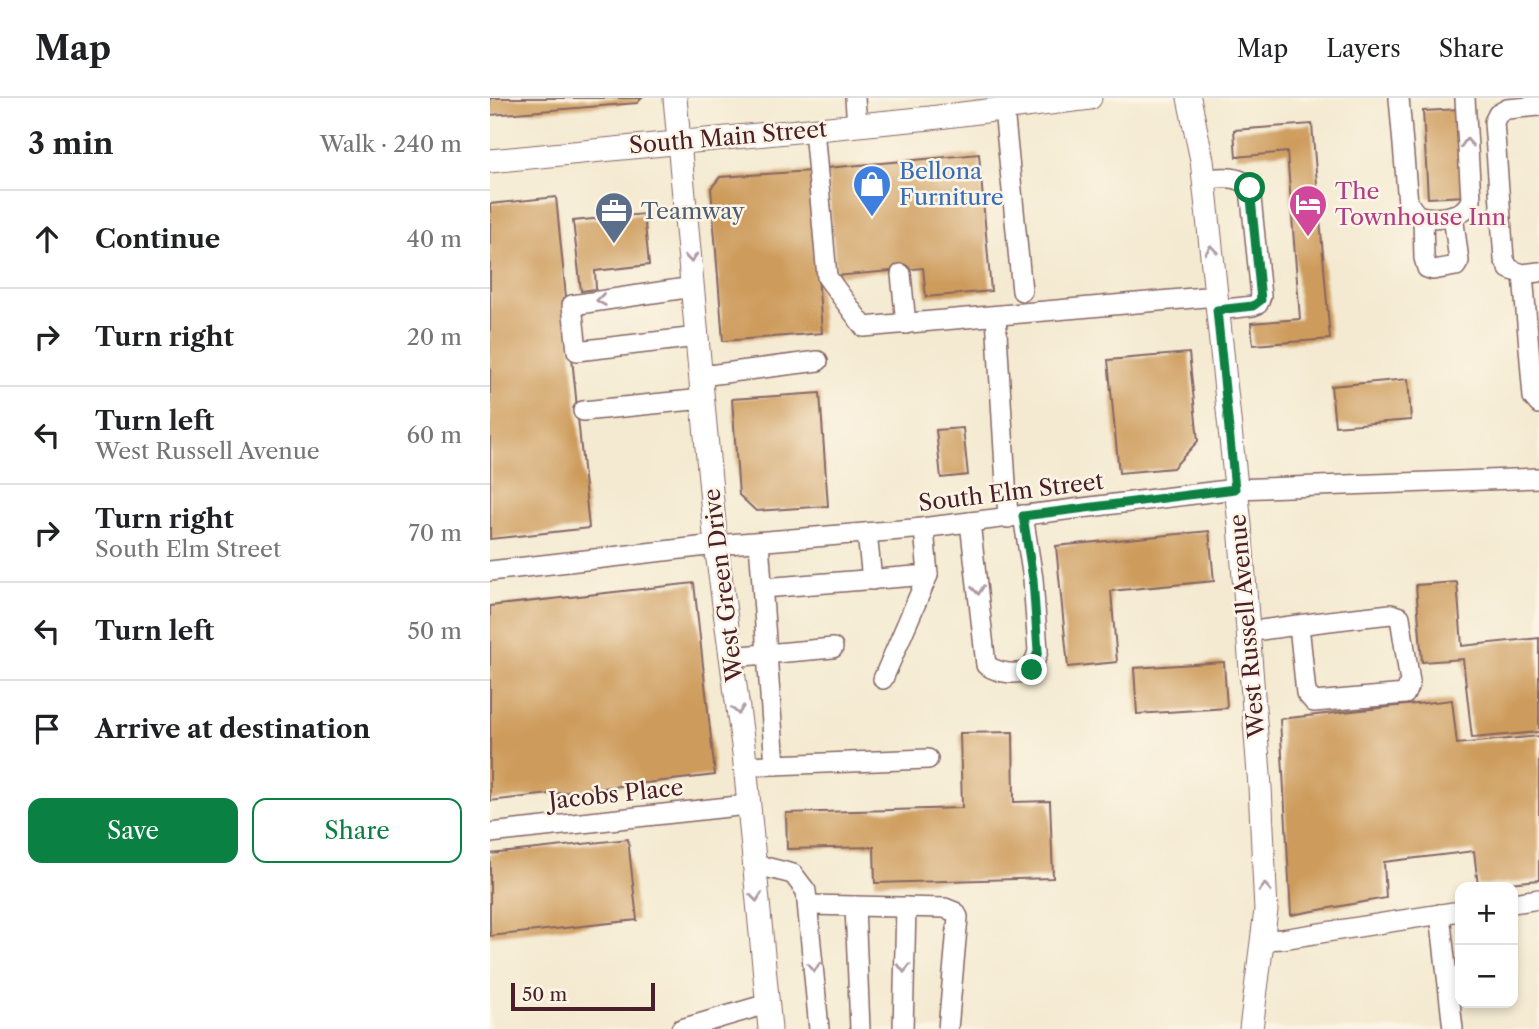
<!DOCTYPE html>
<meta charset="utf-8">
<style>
:root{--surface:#fff;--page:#f6f6f6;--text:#202124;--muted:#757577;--line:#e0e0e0;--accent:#0b8043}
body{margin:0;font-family:"Libre Caslon Text",serif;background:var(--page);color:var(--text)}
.controls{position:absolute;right:21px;bottom:21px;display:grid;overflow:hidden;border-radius:14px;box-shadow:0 4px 10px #0003}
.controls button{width:63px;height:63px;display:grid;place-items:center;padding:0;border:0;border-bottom:2px solid var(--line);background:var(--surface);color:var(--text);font:35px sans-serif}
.scale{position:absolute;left:21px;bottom:18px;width:144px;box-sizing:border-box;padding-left:7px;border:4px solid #4a1f2b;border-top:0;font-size:19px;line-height:24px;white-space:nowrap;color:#4a1f2b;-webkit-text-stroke:5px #fcf5e5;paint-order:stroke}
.stop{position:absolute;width:21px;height:21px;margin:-16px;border:5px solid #0b8043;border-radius:50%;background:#fff}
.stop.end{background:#0b8043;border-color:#fff;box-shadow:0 2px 7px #0008}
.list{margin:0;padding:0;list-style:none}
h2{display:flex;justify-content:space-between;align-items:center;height:91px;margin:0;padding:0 28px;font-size:30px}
h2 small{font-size:23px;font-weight:400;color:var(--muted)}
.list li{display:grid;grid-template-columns:46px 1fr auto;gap:21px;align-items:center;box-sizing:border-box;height:98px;padding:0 28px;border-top:2px solid var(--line)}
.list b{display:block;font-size:26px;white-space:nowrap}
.list p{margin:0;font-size:23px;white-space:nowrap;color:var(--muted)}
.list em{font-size:23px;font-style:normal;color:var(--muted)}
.actions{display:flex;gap:14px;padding:21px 28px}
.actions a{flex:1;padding:16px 0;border:2px solid var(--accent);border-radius:14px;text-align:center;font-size:24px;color:var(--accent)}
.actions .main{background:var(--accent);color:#fff}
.icon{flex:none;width:38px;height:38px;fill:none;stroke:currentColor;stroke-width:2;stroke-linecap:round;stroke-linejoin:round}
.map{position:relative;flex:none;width:1049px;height:931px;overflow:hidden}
header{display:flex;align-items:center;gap:42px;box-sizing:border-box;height:98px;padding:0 35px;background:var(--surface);border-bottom:2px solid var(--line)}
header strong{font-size:33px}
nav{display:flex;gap:38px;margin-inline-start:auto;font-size:24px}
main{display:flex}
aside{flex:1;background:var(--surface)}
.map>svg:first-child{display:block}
.building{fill:#cd9b5b}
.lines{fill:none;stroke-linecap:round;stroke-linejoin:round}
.minor-casing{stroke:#866665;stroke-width:22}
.major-casing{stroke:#866665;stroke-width:25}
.minor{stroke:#fff;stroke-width:19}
.major{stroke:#fff;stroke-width:23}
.oneway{stroke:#ae9aa0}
.route{stroke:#0b8043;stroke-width:9}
.labels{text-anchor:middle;stroke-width:5;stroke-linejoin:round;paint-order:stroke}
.street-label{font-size:23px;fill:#4a1f2b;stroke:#fcf5e5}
.shop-label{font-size:23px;fill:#366cbe;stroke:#fcf5e5;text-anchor:start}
.hotel-label{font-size:23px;fill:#b23c85;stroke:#fcf5e5;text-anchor:start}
.service-label{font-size:23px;fill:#4e5e75;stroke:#fcf5e5;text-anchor:start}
</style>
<header>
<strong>Map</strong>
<nav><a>Map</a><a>Layers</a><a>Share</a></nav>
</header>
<main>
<aside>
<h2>3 min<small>Walk · 240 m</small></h2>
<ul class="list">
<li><svg class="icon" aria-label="ahead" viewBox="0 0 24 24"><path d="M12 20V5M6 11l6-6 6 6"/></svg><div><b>Continue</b></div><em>40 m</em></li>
<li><svg class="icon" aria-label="right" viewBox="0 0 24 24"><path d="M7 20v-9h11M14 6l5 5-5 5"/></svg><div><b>Turn right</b></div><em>20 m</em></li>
<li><svg class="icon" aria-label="left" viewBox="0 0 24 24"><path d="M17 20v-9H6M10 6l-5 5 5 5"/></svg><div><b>Turn left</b><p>West Russell Avenue</p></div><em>60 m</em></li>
<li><svg class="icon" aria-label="right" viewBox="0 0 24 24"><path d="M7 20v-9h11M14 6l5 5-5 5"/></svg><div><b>Turn right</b><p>South Elm Street</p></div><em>70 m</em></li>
<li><svg class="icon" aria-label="left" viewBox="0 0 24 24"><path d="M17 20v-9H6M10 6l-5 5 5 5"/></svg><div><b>Turn left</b></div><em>50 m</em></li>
<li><svg class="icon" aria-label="arrive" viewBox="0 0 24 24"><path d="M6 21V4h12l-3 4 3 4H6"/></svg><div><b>Arrive at destination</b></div></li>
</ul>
<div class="actions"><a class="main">Save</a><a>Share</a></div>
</aside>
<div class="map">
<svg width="1049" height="931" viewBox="0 0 1049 931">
<rect width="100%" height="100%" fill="#fcf5e5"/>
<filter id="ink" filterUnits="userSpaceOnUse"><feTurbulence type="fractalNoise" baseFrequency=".0143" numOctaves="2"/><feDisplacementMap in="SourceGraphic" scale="14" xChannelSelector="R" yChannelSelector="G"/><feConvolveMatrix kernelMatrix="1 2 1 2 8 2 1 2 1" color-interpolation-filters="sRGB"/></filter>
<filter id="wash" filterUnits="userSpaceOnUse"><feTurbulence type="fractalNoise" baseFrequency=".00686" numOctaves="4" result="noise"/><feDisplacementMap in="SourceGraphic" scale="28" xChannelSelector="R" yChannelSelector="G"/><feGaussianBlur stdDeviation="1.57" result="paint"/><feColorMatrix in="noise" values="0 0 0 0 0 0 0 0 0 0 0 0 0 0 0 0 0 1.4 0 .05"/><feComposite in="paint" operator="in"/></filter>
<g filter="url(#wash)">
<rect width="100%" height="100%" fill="#f4ead1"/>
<g id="blocks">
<g class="building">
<polygon points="0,0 152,0 147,5 0,17"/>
<polygon points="971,11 976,98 938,100 933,13"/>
<polygon points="822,26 840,241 763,247 761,225 810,221 797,54 746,59 744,32"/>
<polygon points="489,56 501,193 436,199 433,170 346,178 337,70"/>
<polygon points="321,73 332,235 233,243 221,90 230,79"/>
<polygon points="66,99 99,430 0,441 0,106"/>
<polygon points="154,116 159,167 105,173 106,191 91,193 83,123"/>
<polygon points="699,255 708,343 683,370 629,375 618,262"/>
<polygon points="918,281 921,322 845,328 841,288"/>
<polygon points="330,295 338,408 266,413 249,397 242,301"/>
<polygon points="473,330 478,377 451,380 446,332"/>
<polygon points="719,433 724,483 621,493 627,564 578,569 566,448"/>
<polygon points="967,484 972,548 1049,540 1049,634 982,640 973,561 932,564 926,487"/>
<polygon points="204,485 225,677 0,703 0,508"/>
<polygon points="734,564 737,610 647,616 644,570"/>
<polygon points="962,602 967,646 1049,638 1049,782 988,788 984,753 894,764 896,800 801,817 790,621"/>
<polygon points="523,634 524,704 560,703 563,780 385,785 384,749 297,751 296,715 472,710 470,635"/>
<polygon points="138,741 147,822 0,838 0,756"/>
</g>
</g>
</g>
<g filter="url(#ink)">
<use href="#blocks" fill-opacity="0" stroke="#866665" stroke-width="2"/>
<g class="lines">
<defs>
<g id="minor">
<polyline points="365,0 367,27"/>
<path d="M909,0L918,105L927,117C944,122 976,121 981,101L975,0"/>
<polyline points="1049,8 1017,11 1008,16 1004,24 1014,161 1019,171 1033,176 1049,174"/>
<polyline points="514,11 532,193"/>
<polyline points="324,31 337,179 374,229 726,198"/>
<path d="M714,81C729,80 750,76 760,90L771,198L768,206L763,208L727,212"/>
<polyline points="933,119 934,160 937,170 943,172 966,168 969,163 963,117"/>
<polyline points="411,176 416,226"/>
<polyline points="1033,176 1043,299 1049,306"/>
<polyline points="203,189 82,207 87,253 207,239"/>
<polyline points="506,218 518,420"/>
<polyline points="211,278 328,263"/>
<polyline points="93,313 213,301"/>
<path d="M480,424L496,567C510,576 527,577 542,572L548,553L543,481L533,417"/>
<polyline points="377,435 382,482"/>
<polyline points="269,444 285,667"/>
<polyline points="0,473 226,447 423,431 745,391 1049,380"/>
<polyline points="273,490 438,477 434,430"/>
<path d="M758,534C805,527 853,521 901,516L910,519L920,584L915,596L824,604L816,595L809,527"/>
<polyline points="241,559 343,550"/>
<polyline points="393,581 438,477"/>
<polyline points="255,668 438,661"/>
<polyline points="0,735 257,707"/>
<polyline points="263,766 303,776 316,793 329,931"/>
<polyline points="1023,805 1049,801"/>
<polyline points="319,807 455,810 465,814 468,819 458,931"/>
<polyline points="365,808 370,931"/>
<polyline points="950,816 963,931"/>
<polyline points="772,842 792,841 970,813"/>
<polyline points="191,931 277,906"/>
<polyline points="413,931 416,809"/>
</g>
<g id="major">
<polyline points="185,0 226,447 254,655 280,931"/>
<polyline points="699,0 712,62 750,427 770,689 776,812 761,931"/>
<polyline points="0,63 440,20 600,0"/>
</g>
</defs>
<use href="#minor" class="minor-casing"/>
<use href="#major" class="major-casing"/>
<use href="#minor" class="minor"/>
<use href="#major" class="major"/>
</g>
<defs><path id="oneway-chevron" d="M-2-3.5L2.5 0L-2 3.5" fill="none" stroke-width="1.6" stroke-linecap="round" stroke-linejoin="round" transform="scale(1.75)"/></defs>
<g class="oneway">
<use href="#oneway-chevron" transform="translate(977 45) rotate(-93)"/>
<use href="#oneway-chevron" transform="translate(721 152) rotate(-96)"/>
<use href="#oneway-chevron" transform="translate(201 160) rotate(85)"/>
<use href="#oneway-chevron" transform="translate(111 202) rotate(172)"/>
<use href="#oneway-chevron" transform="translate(488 492) rotate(83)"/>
<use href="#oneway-chevron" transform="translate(248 612) rotate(82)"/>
<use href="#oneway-chevron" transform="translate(775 790) rotate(-93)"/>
<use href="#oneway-chevron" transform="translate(266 799) rotate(84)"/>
<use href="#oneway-chevron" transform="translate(324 869) rotate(86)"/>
<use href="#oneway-chevron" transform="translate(414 870) rotate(91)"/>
</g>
</g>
<g class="lines" filter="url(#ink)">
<polyline class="route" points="542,572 548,553 543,481 533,418 745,391 727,212 763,208 771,202 760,90"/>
</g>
<defs>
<symbol id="shop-pin" viewBox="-11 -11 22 30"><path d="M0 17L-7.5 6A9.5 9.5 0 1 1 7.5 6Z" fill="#3f7fe0" stroke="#fcf5e5"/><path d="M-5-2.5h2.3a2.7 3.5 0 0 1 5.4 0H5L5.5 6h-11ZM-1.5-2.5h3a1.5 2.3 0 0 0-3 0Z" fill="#fff"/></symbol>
<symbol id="hotel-pin" viewBox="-11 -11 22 30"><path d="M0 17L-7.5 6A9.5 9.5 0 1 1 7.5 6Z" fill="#d1479c" stroke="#fcf5e5"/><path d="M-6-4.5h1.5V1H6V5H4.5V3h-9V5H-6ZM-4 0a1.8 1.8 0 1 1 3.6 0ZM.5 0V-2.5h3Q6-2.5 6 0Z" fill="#fff"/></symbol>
<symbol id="office-pin" viewBox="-11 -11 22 30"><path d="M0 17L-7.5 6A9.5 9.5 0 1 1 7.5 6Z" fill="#5c6f8a" stroke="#fcf5e5"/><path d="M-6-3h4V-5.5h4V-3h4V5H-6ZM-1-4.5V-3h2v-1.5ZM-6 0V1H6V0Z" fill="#fff"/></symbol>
</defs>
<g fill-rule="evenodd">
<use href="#shop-pin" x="360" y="64" width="44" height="60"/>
<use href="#hotel-pin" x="796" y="84" width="44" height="60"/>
<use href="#office-pin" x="102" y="91" width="44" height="60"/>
</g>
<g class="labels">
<g class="street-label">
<text transform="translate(238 39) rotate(-5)" y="8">South Main Street</text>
<text transform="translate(521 394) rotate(-7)" y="8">South Elm Street</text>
<text transform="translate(233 487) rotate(-97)" y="8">West Green Drive</text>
<text transform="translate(757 528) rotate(-95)" y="8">West Russell Avenue</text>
<text transform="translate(126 696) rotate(-6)" y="8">Jacobs Place</text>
</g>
<g class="shop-label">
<text x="409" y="81">Bellona<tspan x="409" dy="26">Furniture</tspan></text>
</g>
<g class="hotel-label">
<text x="845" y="101">The<tspan x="845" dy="26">Townhouse Inn</tspan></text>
</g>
<g class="service-label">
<text x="151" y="121">Teamway</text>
</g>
</g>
</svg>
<div class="controls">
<button>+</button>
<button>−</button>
</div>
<div class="scale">50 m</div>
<div class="stop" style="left:760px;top:90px"></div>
<div class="stop end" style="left:542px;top:572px"></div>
</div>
</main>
